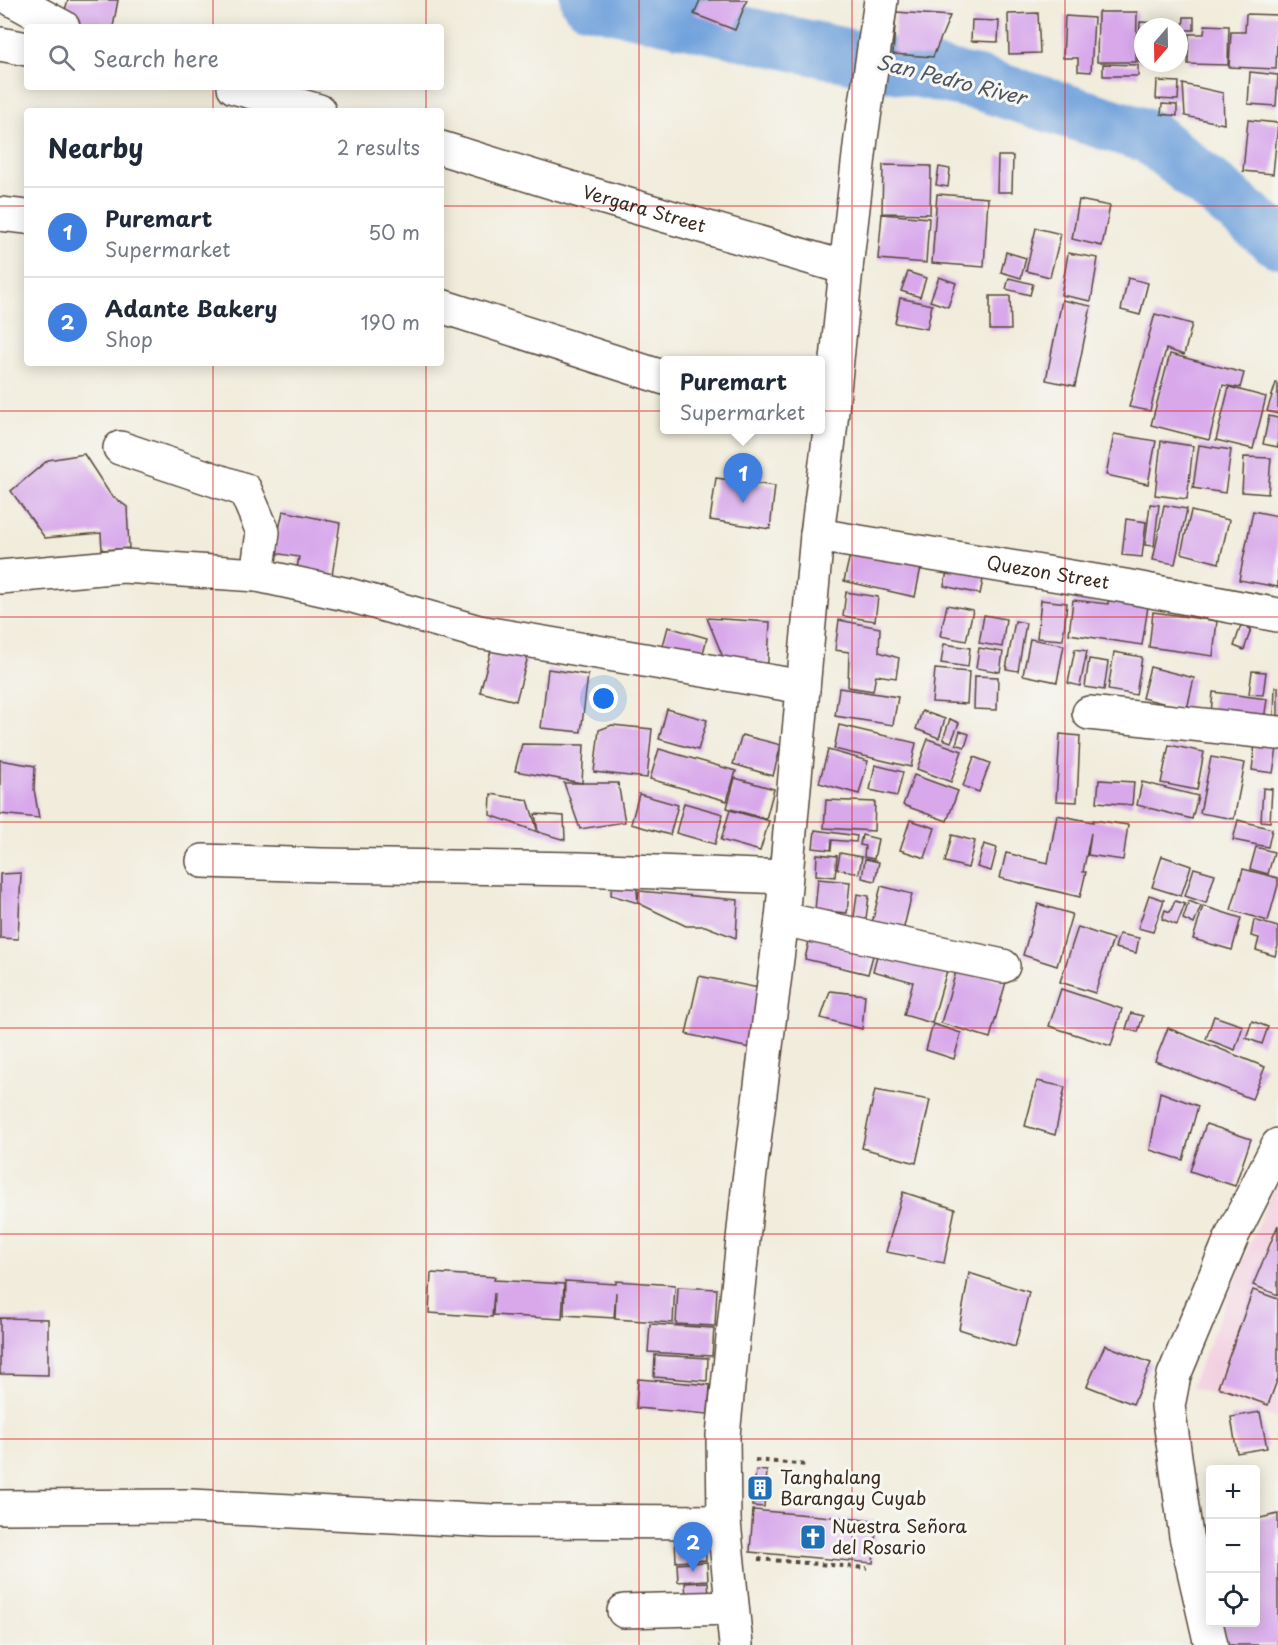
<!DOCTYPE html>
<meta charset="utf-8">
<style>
:root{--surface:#fff;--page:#f2f2f3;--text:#1f2937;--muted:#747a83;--line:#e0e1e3;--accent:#7c3aed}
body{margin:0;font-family:"Playpen Sans",sans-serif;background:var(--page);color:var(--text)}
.controls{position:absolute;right:18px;bottom:18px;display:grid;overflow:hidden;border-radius:6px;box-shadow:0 3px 15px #0003}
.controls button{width:54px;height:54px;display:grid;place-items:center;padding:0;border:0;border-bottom:2px solid var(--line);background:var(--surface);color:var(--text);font:30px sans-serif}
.compass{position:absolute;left:1134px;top:18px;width:54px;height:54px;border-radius:50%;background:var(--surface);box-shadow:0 3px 15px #0003;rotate:200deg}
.you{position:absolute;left:604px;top:699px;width:21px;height:21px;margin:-15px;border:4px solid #fff;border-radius:50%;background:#1a73e8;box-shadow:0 0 0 9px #1a73e833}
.badge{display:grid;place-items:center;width:39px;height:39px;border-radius:50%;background:var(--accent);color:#fff;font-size:20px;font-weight:700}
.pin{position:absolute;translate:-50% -50px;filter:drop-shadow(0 2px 3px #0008)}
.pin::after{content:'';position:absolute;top:32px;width:21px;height:18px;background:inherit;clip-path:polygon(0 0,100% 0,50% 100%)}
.popup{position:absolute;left:660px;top:356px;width:165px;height:78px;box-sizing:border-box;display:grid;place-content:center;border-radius:6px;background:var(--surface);filter:drop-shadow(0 2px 4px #0005);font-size:20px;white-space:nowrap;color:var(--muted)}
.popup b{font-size:22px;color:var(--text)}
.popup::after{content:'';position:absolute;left:50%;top:100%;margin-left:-12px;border:12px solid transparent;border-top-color:var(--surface)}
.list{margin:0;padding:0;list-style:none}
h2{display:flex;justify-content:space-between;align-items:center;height:78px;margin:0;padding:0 24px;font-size:26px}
h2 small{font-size:20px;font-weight:400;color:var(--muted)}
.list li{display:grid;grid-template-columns:39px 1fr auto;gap:18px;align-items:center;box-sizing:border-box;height:90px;padding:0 24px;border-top:2px solid var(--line)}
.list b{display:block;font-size:22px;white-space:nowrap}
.list p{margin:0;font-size:20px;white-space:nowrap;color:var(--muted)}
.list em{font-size:20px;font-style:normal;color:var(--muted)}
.icon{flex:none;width:33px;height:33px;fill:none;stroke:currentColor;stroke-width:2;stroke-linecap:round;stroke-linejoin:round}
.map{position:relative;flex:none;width:1278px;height:1645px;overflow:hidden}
.search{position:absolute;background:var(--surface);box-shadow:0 3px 15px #0003;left:24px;top:24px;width:420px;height:66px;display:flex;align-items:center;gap:15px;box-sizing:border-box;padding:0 21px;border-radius:6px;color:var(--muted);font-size:22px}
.panel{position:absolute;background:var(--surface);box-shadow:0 3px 15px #0003;left:24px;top:108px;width:420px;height:258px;border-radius:6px}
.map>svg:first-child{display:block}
.built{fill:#f3cfe0}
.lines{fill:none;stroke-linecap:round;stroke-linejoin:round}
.river{stroke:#71a2dc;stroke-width:54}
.building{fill:#d8a8eb}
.minor-casing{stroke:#56473a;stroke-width:36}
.path{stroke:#56473a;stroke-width:4;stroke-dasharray:4.5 4.5;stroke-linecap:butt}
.minor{stroke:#fff;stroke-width:33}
.grid{fill:none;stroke:#d62828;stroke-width:1.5;stroke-opacity:0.55}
.labels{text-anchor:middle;stroke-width:6;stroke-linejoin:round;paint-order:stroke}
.street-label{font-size:18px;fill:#3b2a1e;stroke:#f6f6f2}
.poi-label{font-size:18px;fill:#3b2a1e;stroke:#f6f6f2;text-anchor:start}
.water-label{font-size:20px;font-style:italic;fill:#4e5460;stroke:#f6f6f2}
</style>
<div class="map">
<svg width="1278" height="1645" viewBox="0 0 1278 1645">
<rect width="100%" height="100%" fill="#f6f6f2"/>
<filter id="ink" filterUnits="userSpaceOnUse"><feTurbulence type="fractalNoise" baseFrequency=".0167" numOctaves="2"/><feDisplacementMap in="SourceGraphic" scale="12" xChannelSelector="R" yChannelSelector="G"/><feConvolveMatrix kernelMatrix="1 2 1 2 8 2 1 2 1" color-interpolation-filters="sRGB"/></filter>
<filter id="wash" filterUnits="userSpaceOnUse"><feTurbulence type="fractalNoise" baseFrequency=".008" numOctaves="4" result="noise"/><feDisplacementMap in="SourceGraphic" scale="24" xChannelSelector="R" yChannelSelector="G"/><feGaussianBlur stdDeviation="1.35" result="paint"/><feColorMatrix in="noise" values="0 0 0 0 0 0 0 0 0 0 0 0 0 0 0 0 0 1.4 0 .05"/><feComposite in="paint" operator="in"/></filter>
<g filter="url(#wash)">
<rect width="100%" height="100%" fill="#f1ecdb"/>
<polygon class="built" points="1278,1176 1278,1419 1191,1387"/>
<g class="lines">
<polyline class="river" points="587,0 981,84 1150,137 1278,241"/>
</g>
<g id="blocks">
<g class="building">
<polygon points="68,0 118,0 113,27 60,26"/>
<polygon points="700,0 747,0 735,30 694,14"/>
<polygon points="896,12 950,16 933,57 893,54"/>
<polygon points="1098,12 1137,12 1136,62 1097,62"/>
<polygon points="1038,13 1040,53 1009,54 1008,14"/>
<polygon points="1246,14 1278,15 1276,69 1229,67 1231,32 1245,32"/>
<polygon points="1065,16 1094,18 1091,72 1078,71 1078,58 1063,58"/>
<polygon points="1184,17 1194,17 1194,30 1183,30"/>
<polygon points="972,20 999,21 998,42 971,41"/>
<polygon points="1140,22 1179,24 1179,27 1143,27 1143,62 1138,62"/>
<polygon points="1205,25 1229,26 1228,65 1188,64 1189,34 1204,34"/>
<polygon points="1103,64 1138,65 1138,76 1103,76"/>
<polygon points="1250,72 1278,75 1276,106 1248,104"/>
<polygon points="1157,81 1179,82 1178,100 1156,99"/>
<polygon points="1183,84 1223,93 1224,124 1185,116"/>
<polygon points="1162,104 1177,105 1177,116 1161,114"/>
<polygon points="1248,120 1278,123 1273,174 1243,171"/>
<polygon points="998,156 1013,156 1012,192 997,192"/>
<polygon points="883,165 931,166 930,214 882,213"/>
<polygon points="939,167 950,169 948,187 936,185"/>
<polygon points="937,194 988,198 984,267 932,263"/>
<polygon points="1079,200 1110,206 1102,246 1072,239"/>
<polygon points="882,214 929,218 926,263 878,259"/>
<polygon points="1036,228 1061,234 1050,277 1026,271"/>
<polygon points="1006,252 1026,258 1021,278 1001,272"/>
<polygon points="1068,253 1098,258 1091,301 1061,295"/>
<polygon points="908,272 926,278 920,297 901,291"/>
<polygon points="939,277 956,283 948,307 930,301"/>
<polygon points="1009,278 1033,284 1030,295 1006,289"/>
<polygon points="1128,278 1148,283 1140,315 1121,310"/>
<polygon points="990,296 1010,296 1011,330 990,330"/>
<polygon points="900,298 932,305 927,329 895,323"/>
<polygon points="1062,300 1091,306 1075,386 1046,380"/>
<polygon points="1155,314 1192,324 1184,355 1166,349 1150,411 1129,407"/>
<polygon points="1170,354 1244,373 1240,388 1223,385 1209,440 1151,425"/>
<polygon points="1276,383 1278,384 1278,414 1267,411"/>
<polygon points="1229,387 1266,397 1253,449 1216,440"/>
<polygon points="1269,416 1278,418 1278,447 1263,444"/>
<polygon points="1114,434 1156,441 1148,484 1106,475"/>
<polygon points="1161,441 1193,446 1187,499 1155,495"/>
<polygon points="1199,445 1231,450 1225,493 1193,488"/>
<polygon points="84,454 110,494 127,507 129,548 102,550 101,533 45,538 11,491 48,460"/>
<polygon points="1244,457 1271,458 1268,494 1242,492"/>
<polygon points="716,478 775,486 770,529 710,520"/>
<polygon points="1150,504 1159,505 1154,546 1145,545"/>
<polygon points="1164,505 1187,509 1175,564 1153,560"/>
<polygon points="283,511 340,523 331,582 295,580 299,557 274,553"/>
<polygon points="1191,511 1229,520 1219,563 1181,553"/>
<polygon points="1253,511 1278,516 1278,587 1239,580"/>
<polygon points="1126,519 1146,522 1142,557 1122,555"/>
<polygon points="852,546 922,562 915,597 844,581"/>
<polygon points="948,567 984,575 980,594 944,586"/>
<polygon points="846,592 878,597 875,621 843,616"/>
<polygon points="1109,595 1149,600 1142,645 1069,634 1073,600 1108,604"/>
<polygon points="1041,600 1067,603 1063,640 1037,638"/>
<polygon points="947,605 973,610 966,641 940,636"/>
<polygon points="1153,612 1217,621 1213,656 1149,647"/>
<polygon points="984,615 1006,619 1002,647 979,643"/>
<polygon points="707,618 770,622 767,678 727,667"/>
<polygon points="839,620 880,628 879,652 899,658 896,678 876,675 873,691 848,687 849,652 835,650"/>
<polygon points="1015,621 1026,623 1018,671 1006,669"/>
<polygon points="1241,625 1251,629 1244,650 1234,646"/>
<polygon points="668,627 707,638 699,668 660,657"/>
<polygon points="494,639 530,649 516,701 480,692"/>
<polygon points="1030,639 1064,645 1057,682 1023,675"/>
<polygon points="944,644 970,648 968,667 941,663"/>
<polygon points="979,648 1003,652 1000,672 976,668"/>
<polygon points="1075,649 1087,651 1080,686 1068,683"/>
<polygon points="1114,652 1142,657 1136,695 1108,690"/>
<polygon points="1089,659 1108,662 1104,690 1085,687"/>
<polygon points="1150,667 1194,678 1187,709 1142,698"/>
<polygon points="548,669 588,675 581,732 541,728"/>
<polygon points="935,669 969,672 967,704 932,702"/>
<polygon points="1252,671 1266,672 1263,695 1249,694"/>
<polygon points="975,676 998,677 997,710 974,709"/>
<polygon points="1275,687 1278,687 1278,717 1274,716"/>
<polygon points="839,688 898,697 893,725 835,716"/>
<polygon points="1213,692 1267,699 1264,720 1211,713"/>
<polygon points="667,709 707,720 698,750 659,739"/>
<polygon points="922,711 945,719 939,738 916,729"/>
<polygon points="950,719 959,723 951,742 943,739"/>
<polygon points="612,725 652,729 647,778 594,772 599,730"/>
<polygon points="839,725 916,743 911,767 834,749"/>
<polygon points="960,731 969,734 965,747 956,744"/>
<polygon points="1060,734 1080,736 1077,802 1056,801"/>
<polygon points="742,735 781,745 773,776 733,764"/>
<polygon points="928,739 962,751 951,782 917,769"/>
<polygon points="522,744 584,745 582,783 515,771"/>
<polygon points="1255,744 1277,748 1273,773 1252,770"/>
<polygon points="1169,745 1204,752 1197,790 1161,783"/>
<polygon points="659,749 736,771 727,801 650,779"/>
<polygon points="828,750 868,761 859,794 819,783"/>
<polygon points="974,757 990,763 979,792 963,786"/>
<polygon points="1211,757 1245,763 1234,819 1200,813"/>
<polygon points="0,760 35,766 34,789 39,818 0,814"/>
<polygon points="875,765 903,772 897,796 870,790"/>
<polygon points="914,775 958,791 947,821 903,805"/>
<polygon points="735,778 774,789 766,819 727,808"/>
<polygon points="1099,780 1134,782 1132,805 1097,802"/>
<polygon points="1142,782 1198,796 1192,819 1137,805"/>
<polygon points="564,783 618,783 625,822 580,829"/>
<polygon points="1263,788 1272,789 1270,822 1261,821"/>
<polygon points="491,794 528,800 538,832 490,815"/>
<polygon points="639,794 678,805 670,835 631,824"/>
<polygon points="826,800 875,802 874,831 824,828"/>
<polygon points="684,803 723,814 715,844 676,833"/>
<polygon points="730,810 769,821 760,851 721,840"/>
<polygon points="535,814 564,816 565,840 538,832"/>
<polygon points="1057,815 1093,822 1093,820 1128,825 1123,860 1088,855 1091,833 1083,872 1086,872 1080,897 1000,878 1006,853 1048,863"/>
<polygon points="910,820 935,828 925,858 900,850"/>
<polygon points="1238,820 1272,829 1268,847 1233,840"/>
<polygon points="815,830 857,836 856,842 832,840 831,850 813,848"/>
<polygon points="862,835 878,839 874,859 864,857 865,846 860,845"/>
<polygon points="952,835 975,841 968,868 945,862"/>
<polygon points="984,844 997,848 991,871 977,867"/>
<polygon points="1256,847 1274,852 1268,874 1250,869"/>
<polygon points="840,853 862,857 859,873 837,869"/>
<polygon points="817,854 837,856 835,877 816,875"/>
<polygon points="1162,856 1191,866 1181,896 1152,887"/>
<polygon points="865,859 879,862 875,881 862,878"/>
<polygon points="1194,868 1215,874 1206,903 1185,896"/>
<polygon points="1243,869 1278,878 1278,885 1268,921 1231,910"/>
<polygon points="21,873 18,939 0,938 0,874"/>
<polygon points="612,877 636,878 638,903 611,895"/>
<polygon points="818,879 850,882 847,913 815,910"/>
<polygon points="881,886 912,894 902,935 871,927"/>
<polygon points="639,891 738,900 736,938 705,926 686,926 638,903"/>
<polygon points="857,894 869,896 865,926 853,924"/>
<polygon points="1149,895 1164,900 1153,932 1138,928"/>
<polygon points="1175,901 1185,904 1177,925 1162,919 1165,910 1170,912"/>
<polygon points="1189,901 1201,906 1194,924 1183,919"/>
<polygon points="1038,904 1072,914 1057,966 1023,955"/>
<polygon points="1203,906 1241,918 1232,950 1193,939"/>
<polygon points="1254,920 1278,927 1278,946 1275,956 1256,950 1259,938 1251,936"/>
<polygon points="1078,927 1113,939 1095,993 1060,982"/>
<polygon points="811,932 875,948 868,974 805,959"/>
<polygon points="1119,934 1139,938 1136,953 1115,948"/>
<polygon points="879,948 948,967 932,1023 904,1015 913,982 873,971"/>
<polygon points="957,968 1006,982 990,1038 941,1023"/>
<polygon points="699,976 759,988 754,1049 686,1034"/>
<polygon points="1061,989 1122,1009 1111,1046 1049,1026"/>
<polygon points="830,991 865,995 862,1029 821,1018"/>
<polygon points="1131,1013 1143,1016 1138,1032 1126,1029"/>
<polygon points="1214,1016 1243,1026 1235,1050 1206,1039"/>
<polygon points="1252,1021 1268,1027 1262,1044 1246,1038"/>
<polygon points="933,1024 961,1033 954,1059 926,1050"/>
<polygon points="1168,1028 1265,1067 1252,1099 1155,1061"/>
<polygon points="1037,1081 1065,1087 1055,1135 1025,1126"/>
<polygon points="875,1090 930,1100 916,1163 862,1148"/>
<polygon points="1160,1092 1198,1106 1183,1160 1150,1150"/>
<polygon points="1206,1124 1251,1139 1235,1186 1190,1171"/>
<polygon points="903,1192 955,1209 944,1263 886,1252"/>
<polygon points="1278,1225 1278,1295 1253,1285"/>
<polygon points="431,1273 495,1277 494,1280 564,1284 562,1319 493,1315 494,1293 492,1317 429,1313"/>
<polygon points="969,1273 1029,1292 1015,1347 959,1329"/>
<polygon points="565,1281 616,1284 616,1281 675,1285 673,1323 615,1319 616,1292 614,1318 564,1315"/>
<polygon points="678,1287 717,1289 715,1326 676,1324"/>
<polygon points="1253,1290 1278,1299 1278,1378 1268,1405 1218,1387"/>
<polygon points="0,1318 48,1319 48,1375 0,1374"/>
<polygon points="650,1324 714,1328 712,1356 648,1352"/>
<polygon points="1105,1345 1151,1363 1133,1404 1087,1386"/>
<polygon points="655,1355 708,1358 707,1381 654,1377"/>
<polygon points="638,1379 710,1385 708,1414 636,1408"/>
<polygon points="1260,1412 1267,1448 1237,1453 1231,1417"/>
<polygon points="756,1470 767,1471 764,1507 752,1506"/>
<polygon points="753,1510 877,1521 873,1563 750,1552"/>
<polygon points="1278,1514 1278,1645 1224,1645 1219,1622 1256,1622 1256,1519"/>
<polygon points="1210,1528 1210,1581 1198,1531"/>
<polygon points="705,1536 706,1560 676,1562 675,1537"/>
<polygon points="707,1562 708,1580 678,1582 677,1564"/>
<polygon points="708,1582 709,1596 686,1597 685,1583"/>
</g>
</g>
</g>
<g filter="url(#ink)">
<use href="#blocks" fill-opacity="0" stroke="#56473a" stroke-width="1.5"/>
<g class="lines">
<defs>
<g id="minor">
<polyline points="13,0 63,27"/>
<polyline points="0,44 27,49"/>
<polyline points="234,87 319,111"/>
<path id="s1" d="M441,148L577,190L846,268"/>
<polyline points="0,214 27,217"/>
<polyline points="441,306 665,378"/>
<polyline points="120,448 245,490 263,532 257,575"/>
<path id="s2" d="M817,535L1125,586L1278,615"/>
<polyline points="0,577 123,566 257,575 349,595 479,632 803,687"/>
<polyline points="1089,713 1278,733"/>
<polyline points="203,861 321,865 580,869 785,877"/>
<polyline points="782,919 1003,966"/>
<polyline points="0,1507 191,1506 493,1521 724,1522"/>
<polyline points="624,1611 732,1608"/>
<polyline points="736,1645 724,1522 723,1435 749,1181 782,919 817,535 830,431 846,268 861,138 881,0"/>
<polyline points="1211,1645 1186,1536 1168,1406 1174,1375 1233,1234 1278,1145"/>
</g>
</defs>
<use href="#minor" class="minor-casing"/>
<g class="path">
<polyline points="755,1460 808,1465"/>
<polyline points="758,1559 867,1568"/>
</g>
<use href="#minor" class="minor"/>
</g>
</g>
<path class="grid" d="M213,0V27M426,0V27M639,0V1645M852,0V1645M1065,0V1645M213,87V111M426,87V111M0,206H27M441,206H1278M213,363V1645M426,363V1645M0,411H1278M0,617H1278M0,822H1278M0,1028H1278M0,1234H1278M0,1439H1278"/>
<defs>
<symbol id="building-square" viewBox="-11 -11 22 22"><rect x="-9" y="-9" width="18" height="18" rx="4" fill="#1f6fb2" stroke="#f6f6f2"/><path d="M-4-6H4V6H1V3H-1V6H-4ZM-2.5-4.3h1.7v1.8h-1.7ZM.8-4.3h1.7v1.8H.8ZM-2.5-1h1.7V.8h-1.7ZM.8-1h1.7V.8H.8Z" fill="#fff"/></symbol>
<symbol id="church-square" viewBox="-11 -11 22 22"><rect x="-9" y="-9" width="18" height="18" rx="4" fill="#1f6fb2" stroke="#f6f6f2"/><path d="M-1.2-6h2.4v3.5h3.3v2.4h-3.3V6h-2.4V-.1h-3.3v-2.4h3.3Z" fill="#fff"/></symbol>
</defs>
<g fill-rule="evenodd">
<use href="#building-square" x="745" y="1473" width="30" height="30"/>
<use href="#church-square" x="798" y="1522" width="30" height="30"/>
</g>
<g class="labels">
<g class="street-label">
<text dy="6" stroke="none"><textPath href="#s1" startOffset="212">Vergara Street</textPath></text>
<text dy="6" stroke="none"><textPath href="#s2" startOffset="234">Quezon Street</textPath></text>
</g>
<g class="poi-label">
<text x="780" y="1484">Tanghalang<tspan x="780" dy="21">Barangay Cuyab</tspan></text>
<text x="832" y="1533">Nuestra Señora<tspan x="832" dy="21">del Rosario</tspan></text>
</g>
<g class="water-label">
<text transform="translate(951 80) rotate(14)" y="7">San Pedro River</text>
</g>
</g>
</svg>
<div class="controls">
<button>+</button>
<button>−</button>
<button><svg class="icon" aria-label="locate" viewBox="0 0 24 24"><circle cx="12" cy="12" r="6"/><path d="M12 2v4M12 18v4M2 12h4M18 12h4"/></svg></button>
</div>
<svg class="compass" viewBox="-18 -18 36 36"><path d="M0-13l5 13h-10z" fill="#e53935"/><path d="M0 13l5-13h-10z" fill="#747a83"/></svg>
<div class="you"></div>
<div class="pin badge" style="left:743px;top:503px;background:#3f7fe0">1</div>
<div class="popup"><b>Puremart</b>Supermarket</div>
<div class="pin badge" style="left:693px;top:1572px;background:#3f7fe0">2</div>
<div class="search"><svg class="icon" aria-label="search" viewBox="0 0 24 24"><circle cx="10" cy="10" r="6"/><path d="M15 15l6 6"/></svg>Search here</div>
<section class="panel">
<h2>Nearby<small>2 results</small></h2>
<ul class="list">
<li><span class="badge" style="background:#3f7fe0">1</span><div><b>Puremart</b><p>Supermarket</p></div><em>50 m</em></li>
<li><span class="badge" style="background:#3f7fe0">2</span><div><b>Adante Bakery</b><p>Shop</p></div><em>190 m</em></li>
</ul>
</section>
</div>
